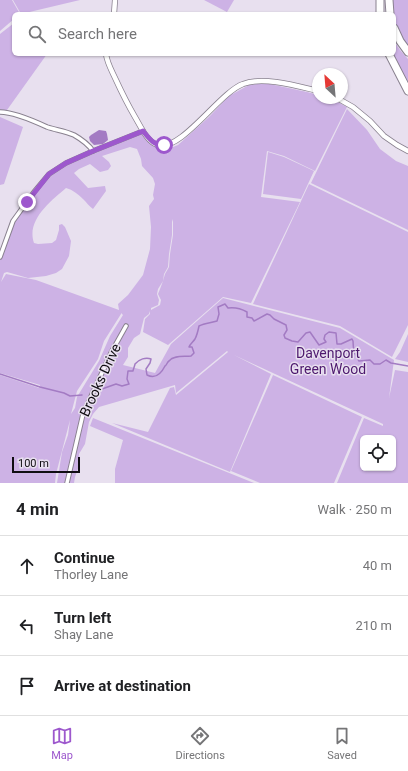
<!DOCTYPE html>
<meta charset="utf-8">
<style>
:root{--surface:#fff;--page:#f6f6f6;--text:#202124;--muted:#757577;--line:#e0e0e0;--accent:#9d58cd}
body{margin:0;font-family:Roboto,sans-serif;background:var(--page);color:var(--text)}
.controls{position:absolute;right:12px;bottom:12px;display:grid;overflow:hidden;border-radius:6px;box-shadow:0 1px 3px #0004}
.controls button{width:36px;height:36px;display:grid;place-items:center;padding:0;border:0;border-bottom:1px solid var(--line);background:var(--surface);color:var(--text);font:20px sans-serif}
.compass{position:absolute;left:312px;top:68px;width:36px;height:36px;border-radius:50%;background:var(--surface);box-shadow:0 1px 3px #0004;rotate:334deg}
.scale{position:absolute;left:12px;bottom:10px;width:68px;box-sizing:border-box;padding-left:4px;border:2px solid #100d12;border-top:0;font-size:11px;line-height:14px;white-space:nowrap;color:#100d12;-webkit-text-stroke:3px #e8e0ef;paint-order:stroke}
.stop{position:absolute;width:12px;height:12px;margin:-9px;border:3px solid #9d58cd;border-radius:50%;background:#fff}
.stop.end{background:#9d58cd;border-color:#fff;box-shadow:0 1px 4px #0008}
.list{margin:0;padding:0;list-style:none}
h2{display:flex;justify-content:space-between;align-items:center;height:52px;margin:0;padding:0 16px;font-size:17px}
h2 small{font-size:13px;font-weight:400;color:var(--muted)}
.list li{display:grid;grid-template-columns:26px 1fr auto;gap:12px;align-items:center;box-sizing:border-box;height:60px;padding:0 16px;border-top:1px solid var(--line)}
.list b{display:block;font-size:15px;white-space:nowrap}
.list p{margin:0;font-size:13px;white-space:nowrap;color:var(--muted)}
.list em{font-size:13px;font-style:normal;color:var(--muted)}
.icon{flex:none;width:22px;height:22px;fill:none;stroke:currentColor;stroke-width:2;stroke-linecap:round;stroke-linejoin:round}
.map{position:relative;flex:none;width:408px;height:483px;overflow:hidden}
.search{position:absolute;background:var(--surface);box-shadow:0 1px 3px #0004;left:12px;right:12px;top:12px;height:44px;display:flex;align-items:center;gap:10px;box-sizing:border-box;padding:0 14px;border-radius:6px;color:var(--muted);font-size:15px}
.sheet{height:232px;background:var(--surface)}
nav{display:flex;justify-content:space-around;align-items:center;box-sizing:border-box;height:56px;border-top:1px solid var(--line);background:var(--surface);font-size:11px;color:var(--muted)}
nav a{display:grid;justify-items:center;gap:2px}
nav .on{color:var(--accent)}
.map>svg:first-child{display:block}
.green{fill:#cdb2e5;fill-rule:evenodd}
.water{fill:#a37bc3}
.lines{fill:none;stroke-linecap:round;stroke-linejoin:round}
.stream{stroke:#a37bc3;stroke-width:1.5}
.minor-casing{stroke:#89818f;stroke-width:5.5}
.tertiary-casing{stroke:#89818f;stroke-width:6}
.motorway-casing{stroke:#89818f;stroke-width:9}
.minor{stroke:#fff;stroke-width:3.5}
.tertiary{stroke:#fff;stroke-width:4.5}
.motorway{stroke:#fff;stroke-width:7}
.route{stroke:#9d58cd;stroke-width:5}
.labels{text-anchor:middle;stroke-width:3;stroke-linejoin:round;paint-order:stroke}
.park-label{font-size:14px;fill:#4d186e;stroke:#e8e0ef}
.street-label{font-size:14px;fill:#100d12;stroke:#e8e0ef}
</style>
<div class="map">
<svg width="408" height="483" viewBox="0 0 408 483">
<rect width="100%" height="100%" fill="#e8e0ef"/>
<g class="green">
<polygon points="0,0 12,0 20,14 14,14 14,19 0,31"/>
<polygon points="13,0 80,0 21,14"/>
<polygon points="204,0 234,0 227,12"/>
<path d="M392,0H408V49C402,38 394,27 394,14H393Z"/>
<polygon points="14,23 14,54 47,54 7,110 0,110 0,34"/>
<polygon points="394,41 400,50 408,59 408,86 392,54 394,54"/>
<path d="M265,83L307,92L318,95V98C331,98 336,101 347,107L315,171L284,156L267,151L261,197L300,202L251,303L223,297L168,345L143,332L145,319L150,314V311L149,314L144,318L140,334L134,338L128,348V357L123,365L155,373L171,344L223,298L340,328L394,360L389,398L395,370L408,372V483H337L364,418L383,426V424L234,355L271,374L230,472L112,423L148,432L170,388L174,387L176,395L228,352L227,351L176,393L175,385L99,407L93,414L89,422L85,444L79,454L80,463L75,477L74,483H57L62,452L68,435L70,420L56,474L55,483H0V375L39,388L40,385L0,373V257L13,221L49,174L66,163L143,131L152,142L166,147L168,155V149L178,145L209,117L229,96L249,85ZM130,147L137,149L141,159L142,166L153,178L155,184L153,195L154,199L149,206L151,227L150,249L143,275L128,295L118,304L119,310L36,280L6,274L1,282L4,273L7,272L28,278L46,276L56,273L62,269L69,256L71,241L65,227L62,224L59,225V230L56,240L52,243L38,244L34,243C26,220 51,201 66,188C73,190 78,194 83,199C87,203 89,206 93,209L106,191L105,186L88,188L74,173L79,169L90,164L100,172L108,170L111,166L109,162L102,156ZM173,219V235L170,254L169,267L165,274L163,281L160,289L158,294L161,300L160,305L151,310V308L158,305L159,300L157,294L158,289L163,281L164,274L168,267L169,254L172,235V222ZM121,313L123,315L110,336L99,361L77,397L75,408L71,414L77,391L98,359L104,341L121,314ZM363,438H393V468H363Z"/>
<polygon points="347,109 367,130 380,149 396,161 408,166 408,230 311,183"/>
<polygon points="0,117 23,127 4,184 0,185"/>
<polygon points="268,152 284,157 314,171 301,199 263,194"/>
<polygon points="309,184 408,232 408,325 392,357 340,326 253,304"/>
<polygon points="408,334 408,362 395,359 400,352"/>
<polygon points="273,375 362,417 334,483 260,483 231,471"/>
<polygon points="93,418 254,483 115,483 115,469 123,440 90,426"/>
</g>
<polygon class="water" points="99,130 106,131 107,134 108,140 103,144 94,145 90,141 89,137 91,135"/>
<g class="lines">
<g class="stream">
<polyline points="0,374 40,387 64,393 70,396 82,395"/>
<path d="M102,389L116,384L122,386L129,384L127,379L128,371H133C133,370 135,365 135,364C139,359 146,357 151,359L150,363L146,369L147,375C155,379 161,374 165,366C167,365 167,362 169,361C174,355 184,357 191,356L194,353L192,347H189C190,344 193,342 195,339C197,335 198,331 199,326C205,323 211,323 217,321L219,314L218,307L225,304L228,308C235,307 240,308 247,312V317L252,318L254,321L267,314L270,315L274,319L286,325L287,330L284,335L285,338L292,341L298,342L306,333L310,332L319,345L326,342L324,339L325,335L329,332L336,333L337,344H341L352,339L353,341C353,349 354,355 359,361L370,360L374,364H380L386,360L391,363L408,366"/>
</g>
<defs>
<g id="minor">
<path d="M0,112C14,112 34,121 47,127C56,130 65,131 74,135C81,139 88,144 93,151"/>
<polyline points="0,257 13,221 34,192 49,174 66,163 93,151 143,131"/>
<polyline points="67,483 83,414 112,351 126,326"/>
</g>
<g id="tertiary">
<polyline points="114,14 115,0"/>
<path d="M106,54C107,63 112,71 116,80C122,93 128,105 135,117C141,127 147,142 158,145C181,152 220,92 243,84C263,76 297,86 318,91"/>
<polyline points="337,98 353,107 370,121 384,136 397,145 408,151"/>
</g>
<g id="motorway">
<polyline points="380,0 380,14"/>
<polyline points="389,0 390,14"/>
<polyline points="394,28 400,41 408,52"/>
<polyline points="389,54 408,91"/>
</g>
</defs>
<use href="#minor" class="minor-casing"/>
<use href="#tertiary" class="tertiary-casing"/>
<use href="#motorway" class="motorway-casing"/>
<use href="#minor" class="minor"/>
<use href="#tertiary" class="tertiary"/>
<use href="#motorway" class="motorway"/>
</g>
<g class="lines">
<path class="route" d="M27,202L49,174L66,163L93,151L143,131C149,138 154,146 164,145"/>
</g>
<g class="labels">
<g class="park-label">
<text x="328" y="358">Davenport<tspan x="328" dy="16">Green Wood</tspan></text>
</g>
<g class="street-label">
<text transform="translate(100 380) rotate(-65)" y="5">Brooks Drive</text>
</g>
</g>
</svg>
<div class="controls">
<button><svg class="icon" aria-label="locate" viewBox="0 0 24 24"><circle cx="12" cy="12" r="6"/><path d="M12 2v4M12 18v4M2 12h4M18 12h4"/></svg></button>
</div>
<svg class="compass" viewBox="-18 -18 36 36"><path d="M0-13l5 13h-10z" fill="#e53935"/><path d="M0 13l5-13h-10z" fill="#757577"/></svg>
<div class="scale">100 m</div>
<div class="stop" style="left:164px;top:145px"></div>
<div class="stop end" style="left:27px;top:202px"></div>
<div class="search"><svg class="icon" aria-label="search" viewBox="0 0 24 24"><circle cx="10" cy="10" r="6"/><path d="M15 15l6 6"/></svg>Search here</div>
</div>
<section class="sheet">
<h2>4 min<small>Walk · 250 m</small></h2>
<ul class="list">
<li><svg class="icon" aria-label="ahead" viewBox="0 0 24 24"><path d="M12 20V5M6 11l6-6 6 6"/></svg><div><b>Continue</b><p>Thorley Lane</p></div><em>40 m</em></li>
<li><svg class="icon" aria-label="left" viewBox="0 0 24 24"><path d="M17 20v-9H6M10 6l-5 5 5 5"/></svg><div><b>Turn left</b><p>Shay Lane</p></div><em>210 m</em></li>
<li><svg class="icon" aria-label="arrive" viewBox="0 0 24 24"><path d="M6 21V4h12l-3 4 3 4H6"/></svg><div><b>Arrive at destination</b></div></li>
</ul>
</section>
<nav>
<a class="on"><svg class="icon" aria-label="map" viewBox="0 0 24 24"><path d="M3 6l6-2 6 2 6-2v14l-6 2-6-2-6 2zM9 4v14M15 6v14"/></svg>Map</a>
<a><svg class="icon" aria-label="directions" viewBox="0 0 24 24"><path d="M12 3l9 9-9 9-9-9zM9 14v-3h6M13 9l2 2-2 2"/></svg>Directions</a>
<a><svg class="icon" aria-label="saved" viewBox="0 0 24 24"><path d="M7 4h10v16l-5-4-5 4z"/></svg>Saved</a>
</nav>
